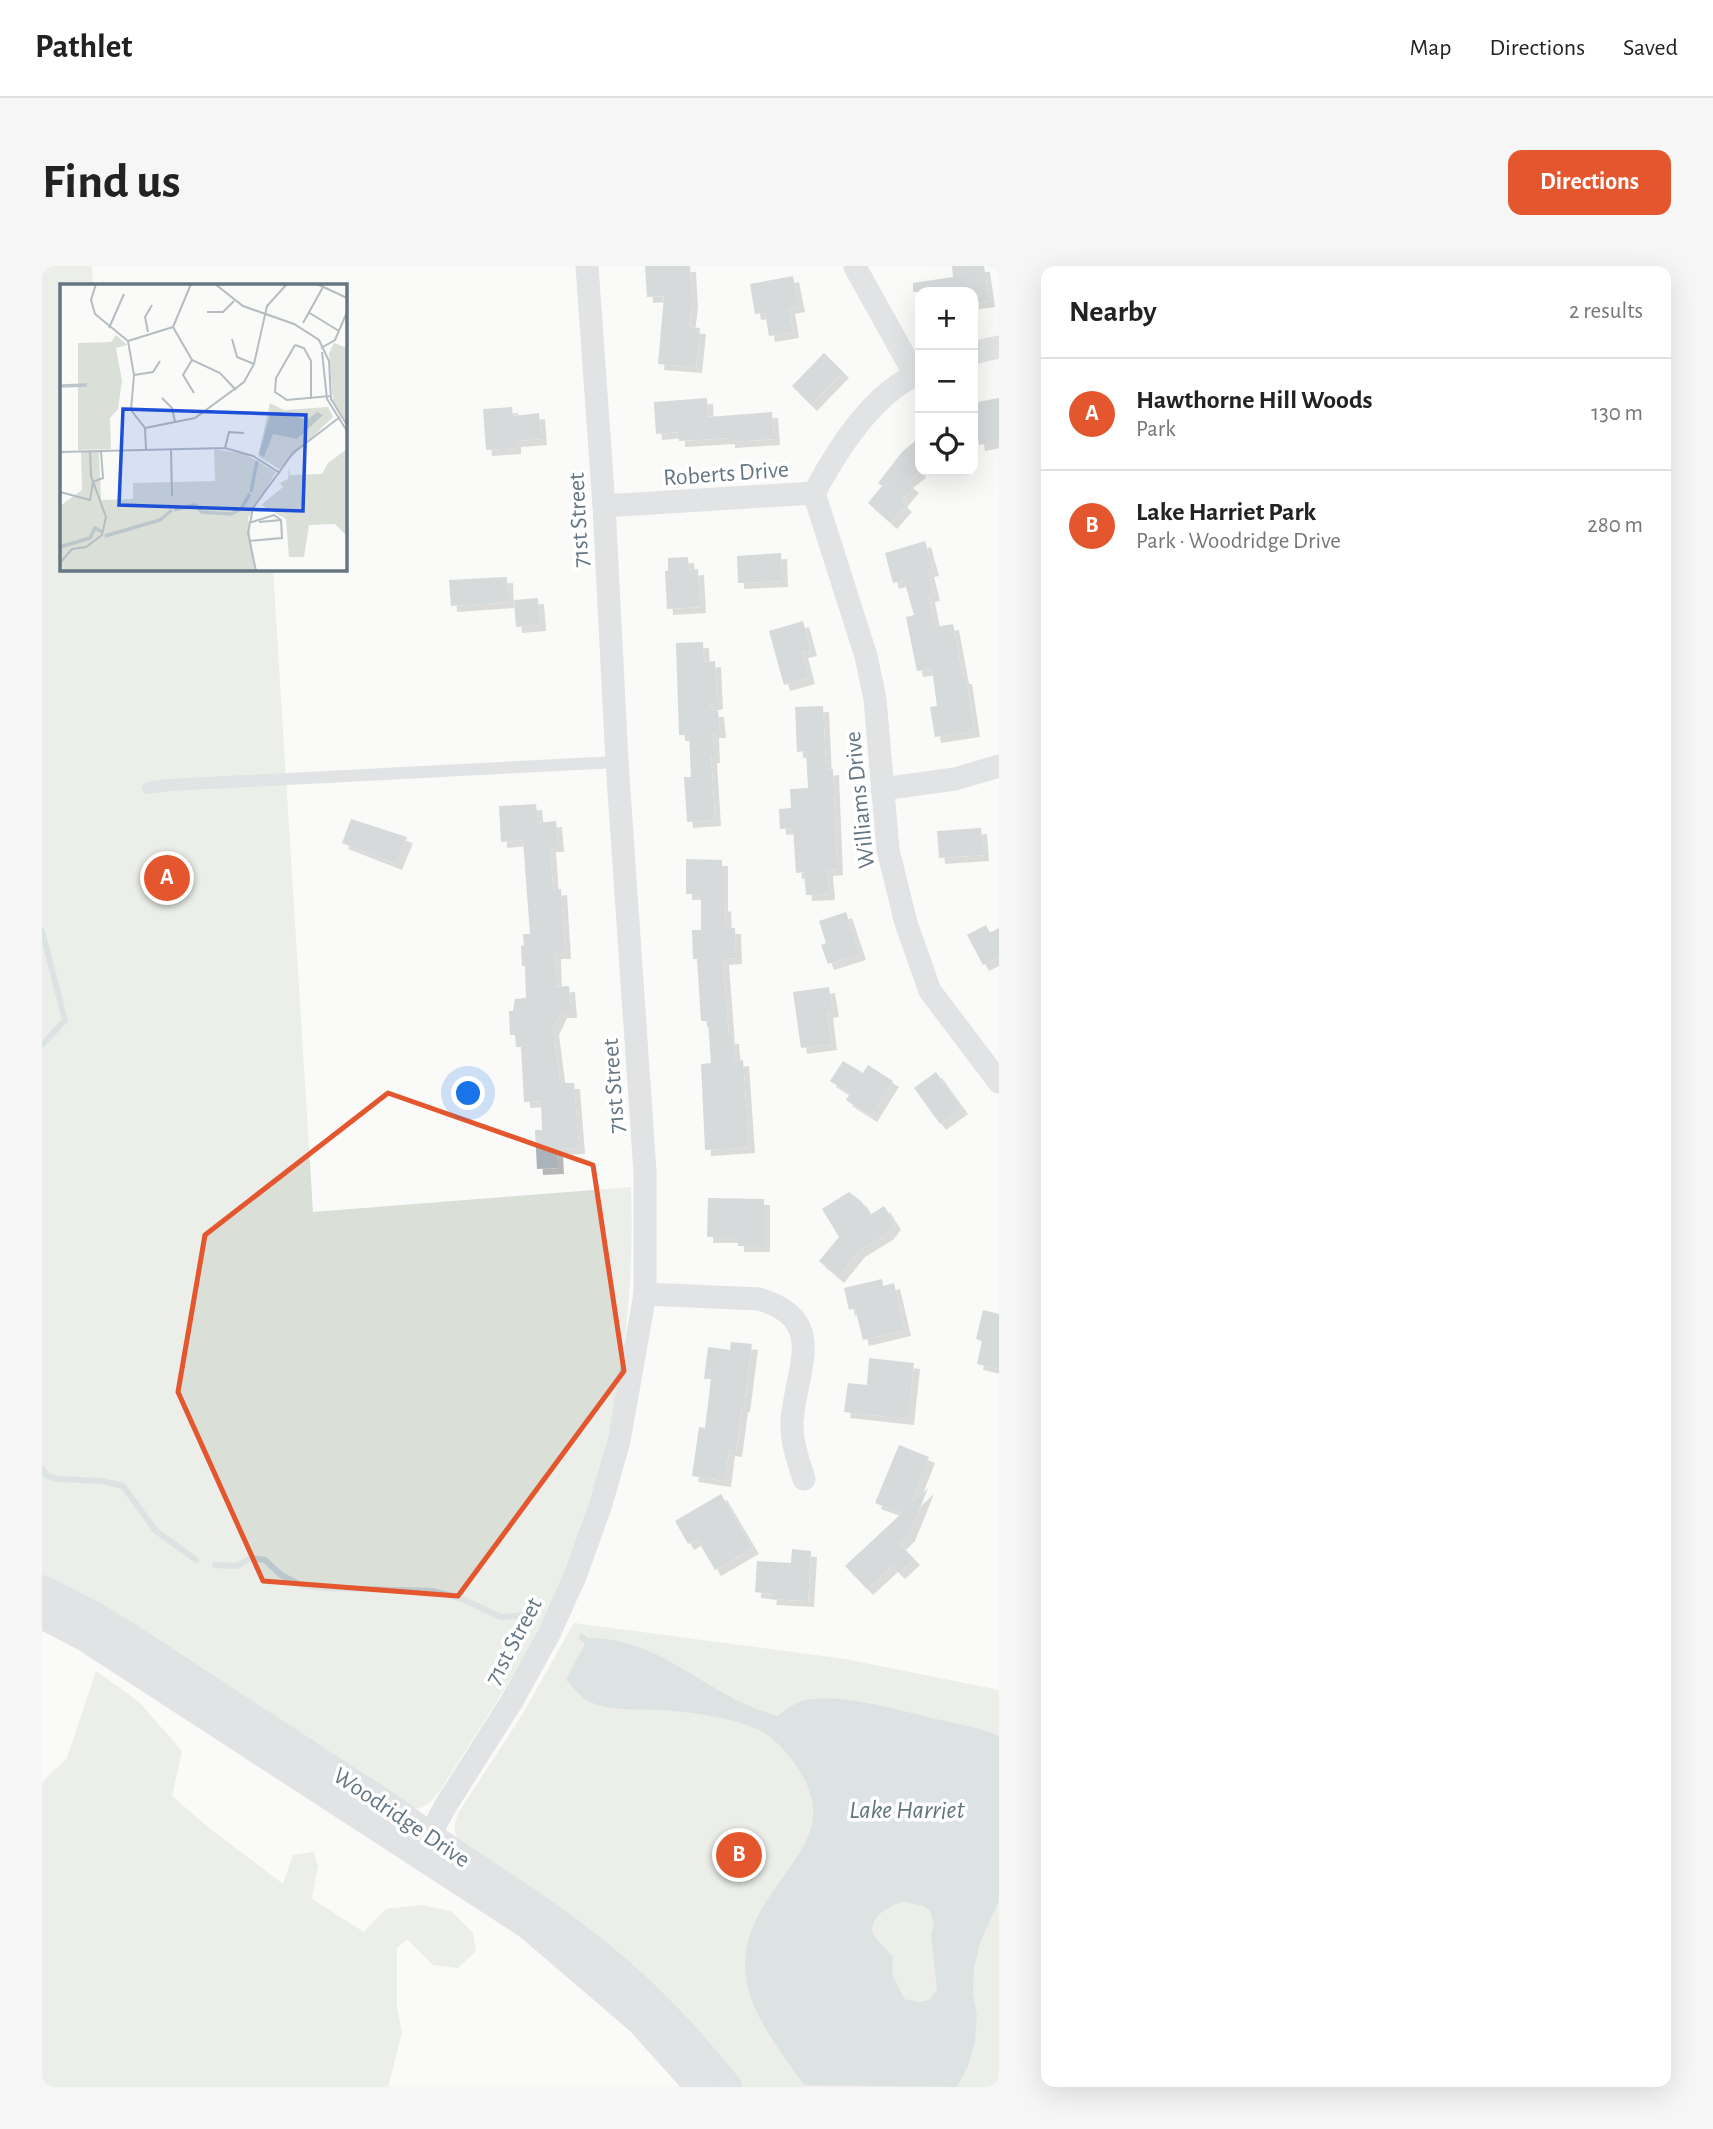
<!DOCTYPE html>
<meta charset="utf-8">
<style>
:root{--surface:#fff;--page:#f6f6f6;--text:#222;--muted:#767676;--line:#e0e0e0;--accent:#e4572e}
body{margin:0;font-family:"Alegreya Sans",sans-serif;background:var(--page);color:var(--text)}
.controls{position:absolute;right:21px;top:21px;display:grid;overflow:hidden;border-radius:14px;box-shadow:0 7px 28px #0002}
.controls button{width:63px;height:63px;display:grid;place-items:center;padding:0;border:0;border-bottom:2px solid var(--line);background:var(--surface);color:var(--text);font:35px sans-serif}
.you{position:absolute;left:427px;top:828px;width:24px;height:24px;margin:-18px;border:5px solid #fff;border-radius:50%;background:#1a73e8;box-shadow:0 0 0 10px #1a73e833}
.badge{display:grid;place-items:center;width:46px;height:46px;border-radius:50%;background:var(--accent);color:#fff;font-size:23px;font-weight:700}
.pin{position:absolute;translate:-50% -50%;border:4px solid #fff;box-shadow:0 2px 7px #0006}
.list{margin:0;padding:0;list-style:none}
h2{display:flex;justify-content:space-between;align-items:center;height:91px;margin:0;padding:0 28px;font-size:30px}
h2 small{font-size:23px;font-weight:400;color:var(--muted)}
.list li{display:grid;grid-template-columns:46px 1fr auto;gap:21px;align-items:center;box-sizing:border-box;height:112px;padding:0 28px;border-top:2px solid var(--line)}
.list b{display:block;font-size:26px;white-space:nowrap}
.list p{margin:0;font-size:23px;white-space:nowrap;color:var(--muted)}
.list em{font-size:23px;font-style:normal;color:var(--muted)}
.icon{flex:none;width:38px;height:38px;fill:none;stroke:currentColor;stroke-width:2;stroke-linecap:round;stroke-linejoin:round}
.map{position:relative;flex:none;width:957px;height:1821px;overflow:hidden;border-radius:14px}
header{display:flex;align-items:center;gap:42px;box-sizing:border-box;height:98px;padding:0 35px;background:var(--surface);border-bottom:2px solid var(--line)}
header strong{font-size:33px}
nav{display:flex;gap:38px;margin-inline-start:auto;font-size:24px}
.intro{display:flex;align-items:center;justify-content:space-between;box-sizing:border-box;height:168px;padding:0 42px}
h1{margin:0;font-size:49px}
.button{padding:18px 32px;border-radius:14px;background:var(--accent);color:#fff;font-size:24px;font-weight:700}
main{display:flex;gap:42px;padding:0 42px}
aside{flex:1;background:var(--surface);border-radius:14px;box-shadow:0 7px 28px #0002}
.map>svg:first-child{display:block}
.green{fill:#dadfd7}
.water{fill:#bbc7cb;fill-rule:evenodd}
.lines{fill:none;stroke-linecap:round;stroke-linejoin:round}
.stream{stroke:#bbc7cb;stroke-width:6}
.building{fill:#aab3b9;filter:url(#shadow)}
.service{stroke:#c3c8cc;stroke-width:12}
.minor{stroke:#c3c8cc;stroke-width:23}
.tertiary{stroke:#c3c8cc;stroke-width:28}
.marked{fill:none;stroke:#e4572e;stroke-width:5;stroke-linejoin:round}
.labels{text-anchor:middle;stroke-width:7;stroke-linejoin:round;paint-order:stroke}
.street-label{font-size:24px;fill:#657683;stroke:#fff}
.water-label{font-size:26px;font-style:italic;fill:#60757c;stroke:#fff}
.inset-river{fill:none;stroke:#bbc7cb;stroke-width:3.5}
.inset-road{fill:none;stroke:#b5bdc2;stroke-width:2}
.view{fill:#1d4ed8;fill-opacity:0.15;stroke:#1d4ed8;stroke-width:3.5}
.inset-edge{fill:none;stroke:#657683;stroke-width:3.5}
</style>
<header>
<strong>Pathlet</strong>
<nav><a>Map</a><a>Directions</a><a>Saved</a></nav>
</header>
<div class="intro"><h1>Find us</h1><a class="button">Directions</a></div>
<main>
<div class="map">
<svg width="957" height="1821" viewBox="0 0 957 1821">
<defs>
<filter id="shadow"><feDropShadow dx="6" dy="6" stdDeviation="0" flood-color="#0004"/></filter>
</defs>
<rect width="100%" height="100%" fill="#fafaf8"/>
<g class="green">
<path d="M0,0H50L51,19H19V303H231L271,946L589,921C595,1080 562,1243 486,1383C459,1431 428,1477 399,1523C390,1534 384,1543 370,1543L0,1313Z"/>
<path d="M532,1357L803,1393L957,1424V1821H697L418,1576C410,1566 412,1557 417,1546L480,1449Z"/>
<polygon points="54,1405 97,1436 140,1485 130,1530 167,1562 241,1618 251,1589 271,1586 276,1599 270,1633 322,1666 344,1643 379,1639 409,1645 431,1667 434,1685 416,1702 391,1699 365,1673 355,1682 355,1742 360,1766 346,1821 0,1821 0,1516 25,1492"/>
</g>
<path class="water" d="M546,1372C622,1372 666,1432 736,1450C746,1442 756,1434 770,1433C804,1429 860,1445 894,1453C914,1458 938,1461 957,1470V1635L938,1677L932,1702L931,1726L935,1750L933,1776L926,1800L915,1821L762,1819C711,1747 674,1703 734,1621C762,1581 787,1555 759,1507C751,1493 737,1477 724,1468C703,1454 656,1447 632,1445C604,1442 574,1447 548,1436C539,1432 531,1421 524,1414ZM863,1636L881,1640L888,1645L892,1658L889,1669L895,1724L887,1734L877,1736L862,1733L850,1707L851,1691C846,1684 835,1675 832,1669C823,1653 850,1637 863,1636Z"/>
<g class="lines">
<g class="stream">
<polyline points="0,665 23,754 0,779"/>
<polyline points="0,1203 5,1210 16,1213 60,1215 81,1220 114,1265 154,1294"/>
<polyline points="173,1299 195,1300 209,1292 223,1294 239,1309 259,1319 282,1322 391,1325 420,1333 459,1351 492,1349"/>
<polyline points="540,1371 550,1381"/>
</g>
</g>
<g class="building">
<polygon points="603,0 648,0 650,35 647,61 658,62 654,101 616,98 622,30 605,31"/>
<polygon points="910,0 942,0 947,35 931,37 931,26 871,26 871,17 911,11"/>
<polygon points="751,10 757,40 747,42 751,66 727,70 723,47 713,48 708,18"/>
<polygon points="782,87 801,106 769,139 750,120"/>
<polygon points="665,132 666,151 730,146 732,173 687,176 687,172 637,175 637,166 614,168 612,136"/>
<polygon points="957,132 957,175 937,179 931,137"/>
<polygon points="470,141 471,150 497,147 499,173 473,175 473,182 444,184 441,143"/>
<polygon points="878,171 878,206 865,216 871,221 859,235 864,240 849,257 826,237 840,220 836,217 860,186"/>
<polygon points="883,275 891,304 886,305 892,329 887,330 893,361 911,358 921,412 924,412 932,465 893,471 888,441 895,440 890,403 875,405 864,351 872,349 862,314 851,317 843,287"/>
<polygon points="739,287 740,315 696,317 695,290"/>
<polygon points="646,291 647,304 656,303 658,341 625,343 623,305 626,305 626,292"/>
<polygon points="465,311 466,336 409,340 407,314"/>
<polygon points="496,332 498,359 474,361 472,334"/>
<polygon points="761,355 769,384 760,386 767,412 742,419 727,365"/>
<polygon points="661,376 662,396 673,395 675,437 667,439 668,445 676,445 678,466 671,466 672,491 669,491 673,554 645,556 642,511 649,511 647,469 637,469 634,377"/>
<polygon points="781,440 784,504 791,503 795,603 785,604 787,628 764,629 762,606 754,607 751,562 738,563 737,543 749,542 748,523 766,522 764,485 755,486 753,441"/>
<polygon points="494,538 496,557 514,555 516,580 508,580 511,624 519,623 523,687 513,687 514,721 527,720 529,746 519,746 511,763 518,817 532,817 537,882 515,883 516,902 495,903 493,864 500,864 499,835 482,836 479,781 474,781 473,769 468,769 467,745 471,745 473,733 484,732 483,700 480,700 479,680 482,679 481,668 488,668 481,574 459,576 457,540"/>
<polygon points="309,553 365,571 354,598 300,577"/>
<polygon points="939,562 941,589 897,592 895,565"/>
<polygon points="644,593 680,594 680,640 683,639 684,662 693,662 694,692 681,693 687,772 691,772 693,795 701,794 707,881 663,884 659,798 669,797 666,755 659,755 655,693 651,693 650,664 659,664 659,628 644,628"/>
<polygon points="804,646 818,688 786,698 779,679 784,677 777,655"/>
<polygon points="944,659 948,667 957,662 957,691 941,699 925,669"/>
<polygon points="787,721 791,745 785,746 789,778 759,782 751,726"/>
<polygon points="801,795 821,807 826,799 851,815 829,850 804,834 808,828 788,815"/>
<polygon points="894,806 920,842 898,858 872,822"/>
<polygon points="807,926 819,935 828,949 842,940 853,958 845,968 817,985 796,1011 777,995 797,971 780,943"/>
<polygon points="666,932 722,933 722,980 696,980 696,971 665,971"/>
<polygon points="840,1013 841,1020 852,1017 863,1064 821,1074 813,1042 807,1044 802,1022"/>
<polygon points="941,1044 957,1048 957,1103 935,1098 940,1075 934,1073"/>
<polygon points="689,1076 710,1078 702,1140 700,1140 694,1185 687,1184 683,1215 650,1210 657,1161 663,1162 669,1113 662,1113 666,1081 688,1084"/>
<polygon points="827,1092 872,1097 866,1153 802,1146 806,1117 825,1119"/>
<polygon points="857,1179 887,1191 870,1234 872,1235 886,1222 867,1269 858,1278 872,1293 857,1307 850,1300 825,1323 803,1300 860,1247 833,1237"/>
<polygon points="679,1228 711,1282 673,1304 655,1273 646,1278 633,1255"/>
<polygon points="750,1283 769,1285 766,1335 728,1333 729,1328 713,1326 715,1295 749,1297"/>
</g>
<g class="lines">
<polyline class="service" points="106,522 127,519 575,496"/>
<g class="minor">
<polyline points="813,1 873,109"/>
<polyline points="931,87 957,81"/>
<polyline points="772,227 824,390 833,433 846,584 864,657 888,725 957,816"/>
<path d="M562,240L772,227C795,184 831,126 878,107"/>
<polyline points="840,523 913,513 957,500"/>
<path d="M603,1028L717,1033C787,1054 754,1102 750,1155C749,1175 756,1194 762,1213"/>
<polyline points="380,1583 404,1539 470,1435 507,1368 534,1308 559,1238 577,1175 603,1028 603,906 575,496 562,240 545,0"/>
</g>
<g class="tertiary">
<path d="M0,1323L51,1349L84,1369L355,1546C413,1591 477,1626 535,1671C592,1714 642,1765 686,1821"/>
<polyline points="0,1349 44,1372 487,1660 598,1755 657,1821"/>
</g>
</g>
<path d="M0 0H957V1821H0ZM346,827L551,899L582,1105L416,1330L221,1315L136,1126L163,969Z" fill="#fafaf8" fill-opacity=".55" fill-rule="evenodd"/>
<path class="marked" d="M346,827L551,899L582,1105L416,1330L221,1315L136,1126L163,969Z"/>
<g class="labels">
<g class="street-label">
<text transform="translate(684 207) rotate(-4)" y="8">Roberts Drive</text>
<text transform="translate(536 254) rotate(-93)" y="8">71st Street</text>
<text transform="translate(817 534) rotate(-96)" y="8">Williams Drive</text>
<text transform="translate(571 820) rotate(-94)" y="8">71st Street</text>
<text transform="translate(471 1375) rotate(-62)" y="8">71st Street</text>
<text transform="translate(360 1551) rotate(34)" y="8">Woodridge Drive</text>
</g>
<g class="water-label">
<text x="865" y="1552">Lake Harriet</text>
</g>
</g>
<g transform="translate(18 18)">
<rect width="287" height="287" fill="#fafaf8"/>
<path d="M56,51L67,61L56,64L62,97L58,125L50,134L51,165L18,166V59L51,58ZM274,59L287,64V139L273,117L269,69ZM210,119L224,126L268,123L273,133L219,185L198,172ZM154,165L185,170L216,188L188,234L195,287H0V222L22,206L21,168H39L41,216L73,215V199L155,197ZM287,165V252L275,240L249,241L244,273H229L226,235L201,221L223,203L220,199L228,195L229,184L230,191L262,190L268,179Z" fill="#dadfd7"/>
<path d="M220,128L247,136L257,128L263,131L237,155L213,150L204,173L199,170L210,131Z" fill="#bbc7cb"/>
<path class="inset-river" d="M0,102L27,101M191,208L197,177M114,226L135,221L142,228L171,230L181,225L190,210M45,252L100,236L112,226M0,263L30,254L35,244L42,248"/>
<path class="inset-road" d="M36,0L31,16L35,30L68,57L74,91L71,126L85,144L86,165M155,0L183,22L234,40L259,56L269,77L271,115L287,141M257,0L287,14M147,28H163L174,17M248,28L279,47M243,39L263,3M113,43L132,76L160,89L176,106M113,43L131,0M49,44L64,10M88,48L85,33L92,21M172,55L177,73L194,80M68,57L113,43M235,61L216,94L215,108L227,116L270,112M235,61L244,64L251,77V115M261,64L275,56L287,28M262,68L267,115L287,147M132,76L123,91L134,109M74,91L93,88L100,77M102,114L112,124L115,138M85,144L135,134L184,98L194,80L207,22L227,0M165,164L169,148L184,149M111,165L112,212M0,168L165,164L193,172L220,189M0,208L30,216L33,198L43,194L41,167M199,238L221,236M189,239L214,231L221,236L222,254L189,257M0,279L12,265L26,263L42,251L46,233L31,192L30,167M196,287L188,249L193,224L233,169L280,133"/>
<path class="view" d="M63,125L246,131L243,227L59,221Z"/>
<rect width="287" height="287" class="inset-edge"/>
</g>
</svg>
<div class="controls">
<button>+</button>
<button>−</button>
<button><svg class="icon" aria-label="locate" viewBox="0 0 24 24"><circle cx="12" cy="12" r="6"/><path d="M12 2v4M12 18v4M2 12h4M18 12h4"/></svg></button>
</div>
<div class="you"></div>
<div class="pin badge" style="left:125px;top:612px">A</div>
<div class="pin badge" style="left:697px;top:1589px">B</div>
</div>
<aside>
<h2>Nearby<small>2 results</small></h2>
<ul class="list">
<li><span class="badge">A</span><div><b>Hawthorne Hill Woods</b><p>Park</p></div><em>130 m</em></li>
<li><span class="badge">B</span><div><b>Lake Harriet Park</b><p>Park · Woodridge Drive</p></div><em>280 m</em></li>
</ul>
</aside>
</main>
